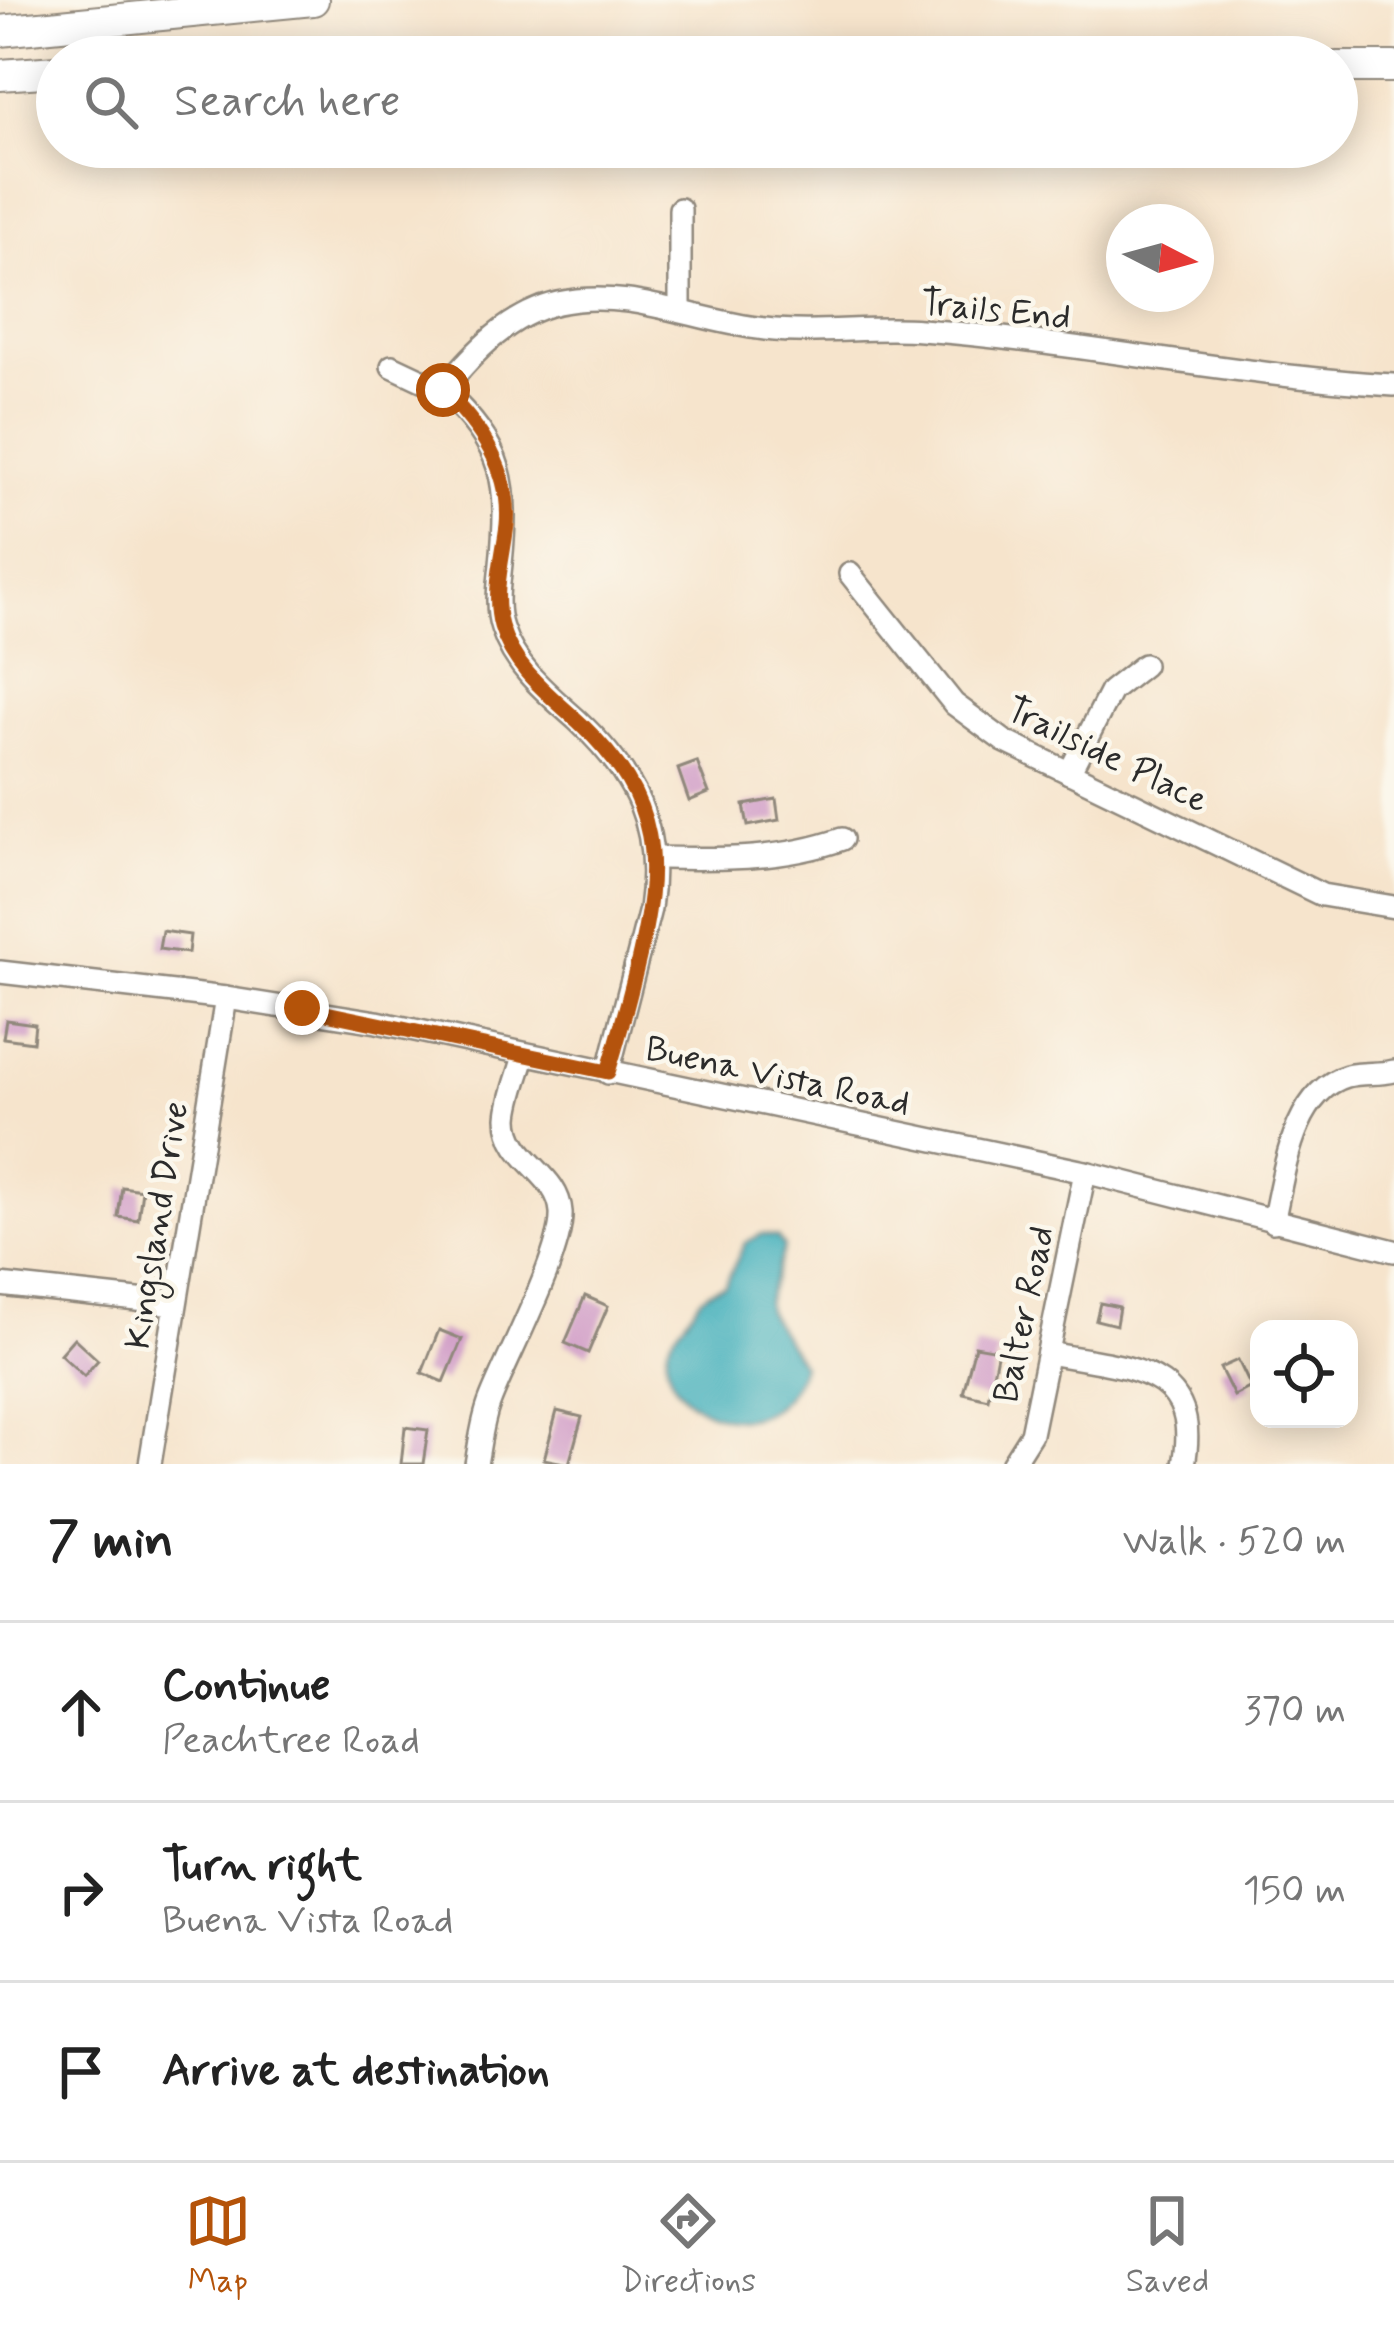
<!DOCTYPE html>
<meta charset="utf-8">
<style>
:root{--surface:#fff;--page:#f2f2f2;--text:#222;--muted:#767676;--line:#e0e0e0;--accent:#b45309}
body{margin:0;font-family:Mynerve,sans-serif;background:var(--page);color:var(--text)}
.controls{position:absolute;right:36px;bottom:36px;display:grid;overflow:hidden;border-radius:24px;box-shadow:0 6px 30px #0003}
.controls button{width:108px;height:108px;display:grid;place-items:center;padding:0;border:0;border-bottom:3px solid var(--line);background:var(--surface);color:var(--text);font:60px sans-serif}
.compass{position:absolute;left:1106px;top:204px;width:108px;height:108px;border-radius:50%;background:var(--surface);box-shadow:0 6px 30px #0003;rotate:96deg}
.stop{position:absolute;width:36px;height:36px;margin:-27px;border:9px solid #b45309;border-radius:50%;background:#fff}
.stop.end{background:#b45309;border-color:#fff;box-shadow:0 3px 12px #0008}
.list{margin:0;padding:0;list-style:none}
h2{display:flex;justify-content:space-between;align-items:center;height:156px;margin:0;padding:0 48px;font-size:51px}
h2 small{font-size:39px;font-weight:400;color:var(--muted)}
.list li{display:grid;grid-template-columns:78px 1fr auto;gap:36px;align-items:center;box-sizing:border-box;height:180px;padding:0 48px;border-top:3px solid var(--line)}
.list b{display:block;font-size:45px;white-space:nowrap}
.list p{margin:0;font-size:39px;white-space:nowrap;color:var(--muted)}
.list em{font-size:39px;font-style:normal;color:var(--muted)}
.icon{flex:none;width:66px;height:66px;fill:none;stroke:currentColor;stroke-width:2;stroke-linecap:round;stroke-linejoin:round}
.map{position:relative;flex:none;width:1394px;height:1464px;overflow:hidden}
.search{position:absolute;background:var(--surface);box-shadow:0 6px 30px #0003;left:36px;right:36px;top:36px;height:132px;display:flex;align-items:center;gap:30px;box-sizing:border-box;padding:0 42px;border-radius:66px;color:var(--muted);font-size:45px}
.sheet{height:696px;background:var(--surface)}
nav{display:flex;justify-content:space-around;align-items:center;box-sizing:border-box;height:168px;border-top:3px solid var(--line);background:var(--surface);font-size:33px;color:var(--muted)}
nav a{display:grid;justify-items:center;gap:6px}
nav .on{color:var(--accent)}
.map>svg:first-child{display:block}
.water{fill:#3dadba;stroke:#346c72;stroke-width:3}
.building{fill:#d19ec7}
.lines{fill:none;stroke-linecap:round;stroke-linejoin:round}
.minor-casing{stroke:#90887c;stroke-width:26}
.highway-casing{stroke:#90887c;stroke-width:34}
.minor{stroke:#fff;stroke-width:21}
.highway{stroke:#fff;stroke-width:30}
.route{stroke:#b45309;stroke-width:15}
.labels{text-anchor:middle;stroke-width:9;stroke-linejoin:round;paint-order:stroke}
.street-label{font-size:36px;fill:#2b2b2b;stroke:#fbf7ec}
</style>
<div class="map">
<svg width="1394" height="1464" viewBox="0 0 1394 1464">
<rect width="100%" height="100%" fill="#fbf7ec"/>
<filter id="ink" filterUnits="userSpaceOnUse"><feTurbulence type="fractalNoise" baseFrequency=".00833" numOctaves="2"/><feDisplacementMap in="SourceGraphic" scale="24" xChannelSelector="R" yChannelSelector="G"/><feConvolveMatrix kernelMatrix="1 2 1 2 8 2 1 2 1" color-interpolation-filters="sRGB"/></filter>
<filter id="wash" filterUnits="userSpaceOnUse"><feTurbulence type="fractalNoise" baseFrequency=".004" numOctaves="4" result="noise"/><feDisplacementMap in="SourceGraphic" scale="48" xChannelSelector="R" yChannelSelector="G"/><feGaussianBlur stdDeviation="2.7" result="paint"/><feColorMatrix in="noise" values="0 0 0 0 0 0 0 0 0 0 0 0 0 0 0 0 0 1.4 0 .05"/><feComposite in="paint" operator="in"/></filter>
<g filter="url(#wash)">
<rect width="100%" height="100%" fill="#f6e4cc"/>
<path class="water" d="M762,1234L777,1237L784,1247L766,1303L767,1311L802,1365C772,1464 649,1407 669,1343C672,1336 680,1327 685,1320C697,1302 704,1290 725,1285L745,1243Z"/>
<g id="blocks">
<g class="building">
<polygon points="697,762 709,793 689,801 678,769"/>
<polygon points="776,799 779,820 748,826 744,805"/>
<polygon points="162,931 190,935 188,953 159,949"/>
<polygon points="6,1020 35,1024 33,1042 3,1038"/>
<polygon points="122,1187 142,1190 138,1220 118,1217"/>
<polygon points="585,1296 608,1306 588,1353 565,1343"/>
<polygon points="1100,1303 1119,1307 1116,1325 1096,1320"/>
<polygon points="439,1330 462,1339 444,1382 422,1373"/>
<polygon points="74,1338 98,1360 84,1376 60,1354"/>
<polygon points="975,1346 998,1350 988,1399 963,1393"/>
<polygon points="1238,1360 1251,1387 1234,1396 1220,1368"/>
<polygon points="557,1411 582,1417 569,1464 544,1459"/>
<polygon points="405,1427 428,1430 423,1464 401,1464"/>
</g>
</g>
</g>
<g filter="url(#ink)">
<use href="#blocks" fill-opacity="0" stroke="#90887c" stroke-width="3"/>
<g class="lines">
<defs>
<g id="minor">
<polyline points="680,209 680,310"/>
<polyline points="392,366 443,390"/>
<polyline points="850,574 954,704 1004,741 1322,895 1394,907"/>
<polyline points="1069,773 1111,691 1144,665"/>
<path d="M653,858C717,859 781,861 842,839"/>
<polyline points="0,972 226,998 377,1022 1085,1172 1394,1251"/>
<path d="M608,1073L650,909C662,827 636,775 577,720C547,693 515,668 502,628C495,608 499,584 501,564C509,481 505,449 443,390C473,353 509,314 558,303C631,287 695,322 765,329C817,335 869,326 921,330C1079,342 1235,376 1394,385"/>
<path d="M1273,1222C1284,1175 1292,1092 1347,1076C1362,1072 1379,1075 1394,1071"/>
<polyline points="0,1285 174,1304"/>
<path d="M1049,1353C1123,1368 1203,1364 1184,1464"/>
<polyline points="150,1464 226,998"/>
<path d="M476,1464C480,1443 482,1421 490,1401C506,1359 564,1251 561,1212C558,1172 508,1161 508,1118C509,1098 519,1075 524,1056"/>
<polyline points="1012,1464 1031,1434 1085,1172"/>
</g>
<g id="highway">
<polyline points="0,31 313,0"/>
<polyline points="1337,67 1394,67"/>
<polyline points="0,75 57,71"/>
</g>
</defs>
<use href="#minor" class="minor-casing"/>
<use href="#highway" class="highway-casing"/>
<use href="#minor" class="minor"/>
<use href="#highway" class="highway"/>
</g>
</g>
<g class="lines" filter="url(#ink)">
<path class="route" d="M302,1008L608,1072C619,1037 628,1002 637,966C662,863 662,801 581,724C550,695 513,669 501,626C492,593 503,558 507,525C512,471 480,426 443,390"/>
</g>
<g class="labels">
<g class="street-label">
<text transform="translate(996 308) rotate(6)" y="13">Trails End</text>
<text transform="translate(1108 753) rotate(26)" y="13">Trailside Place</text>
<text transform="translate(778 1074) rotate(12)" y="13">Buena Vista Road</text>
<text transform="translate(155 1225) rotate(-81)" y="13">Kingsland Drive</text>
<text transform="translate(1022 1314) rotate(-78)" y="13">Balter Road</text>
</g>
</g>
</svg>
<div class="controls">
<button><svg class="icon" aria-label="locate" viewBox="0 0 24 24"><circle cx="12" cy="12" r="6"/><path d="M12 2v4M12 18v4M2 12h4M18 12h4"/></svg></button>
</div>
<svg class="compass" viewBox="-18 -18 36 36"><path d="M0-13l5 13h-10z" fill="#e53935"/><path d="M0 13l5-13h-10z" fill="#767676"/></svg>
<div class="stop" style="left:443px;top:390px"></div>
<div class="stop end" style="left:302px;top:1008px"></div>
<div class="search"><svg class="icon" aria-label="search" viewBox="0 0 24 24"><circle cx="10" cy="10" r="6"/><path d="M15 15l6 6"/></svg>Search here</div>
</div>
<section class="sheet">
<h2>7 min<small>Walk · 520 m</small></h2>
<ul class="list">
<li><svg class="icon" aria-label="ahead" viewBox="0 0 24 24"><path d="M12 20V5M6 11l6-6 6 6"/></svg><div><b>Continue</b><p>Peachtree Road</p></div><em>370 m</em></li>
<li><svg class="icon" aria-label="right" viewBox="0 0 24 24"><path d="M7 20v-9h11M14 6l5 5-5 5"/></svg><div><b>Turn right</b><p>Buena Vista Road</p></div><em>150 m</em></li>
<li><svg class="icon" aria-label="arrive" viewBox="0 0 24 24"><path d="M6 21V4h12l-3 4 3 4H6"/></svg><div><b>Arrive at destination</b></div></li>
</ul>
</section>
<nav>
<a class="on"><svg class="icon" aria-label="map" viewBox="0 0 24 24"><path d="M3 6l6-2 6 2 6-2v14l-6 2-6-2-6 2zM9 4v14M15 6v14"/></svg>Map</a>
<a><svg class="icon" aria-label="directions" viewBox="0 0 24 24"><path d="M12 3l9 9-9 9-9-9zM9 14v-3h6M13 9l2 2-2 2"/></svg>Directions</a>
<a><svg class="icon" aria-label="saved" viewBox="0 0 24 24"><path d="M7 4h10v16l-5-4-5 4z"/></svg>Saved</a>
</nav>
